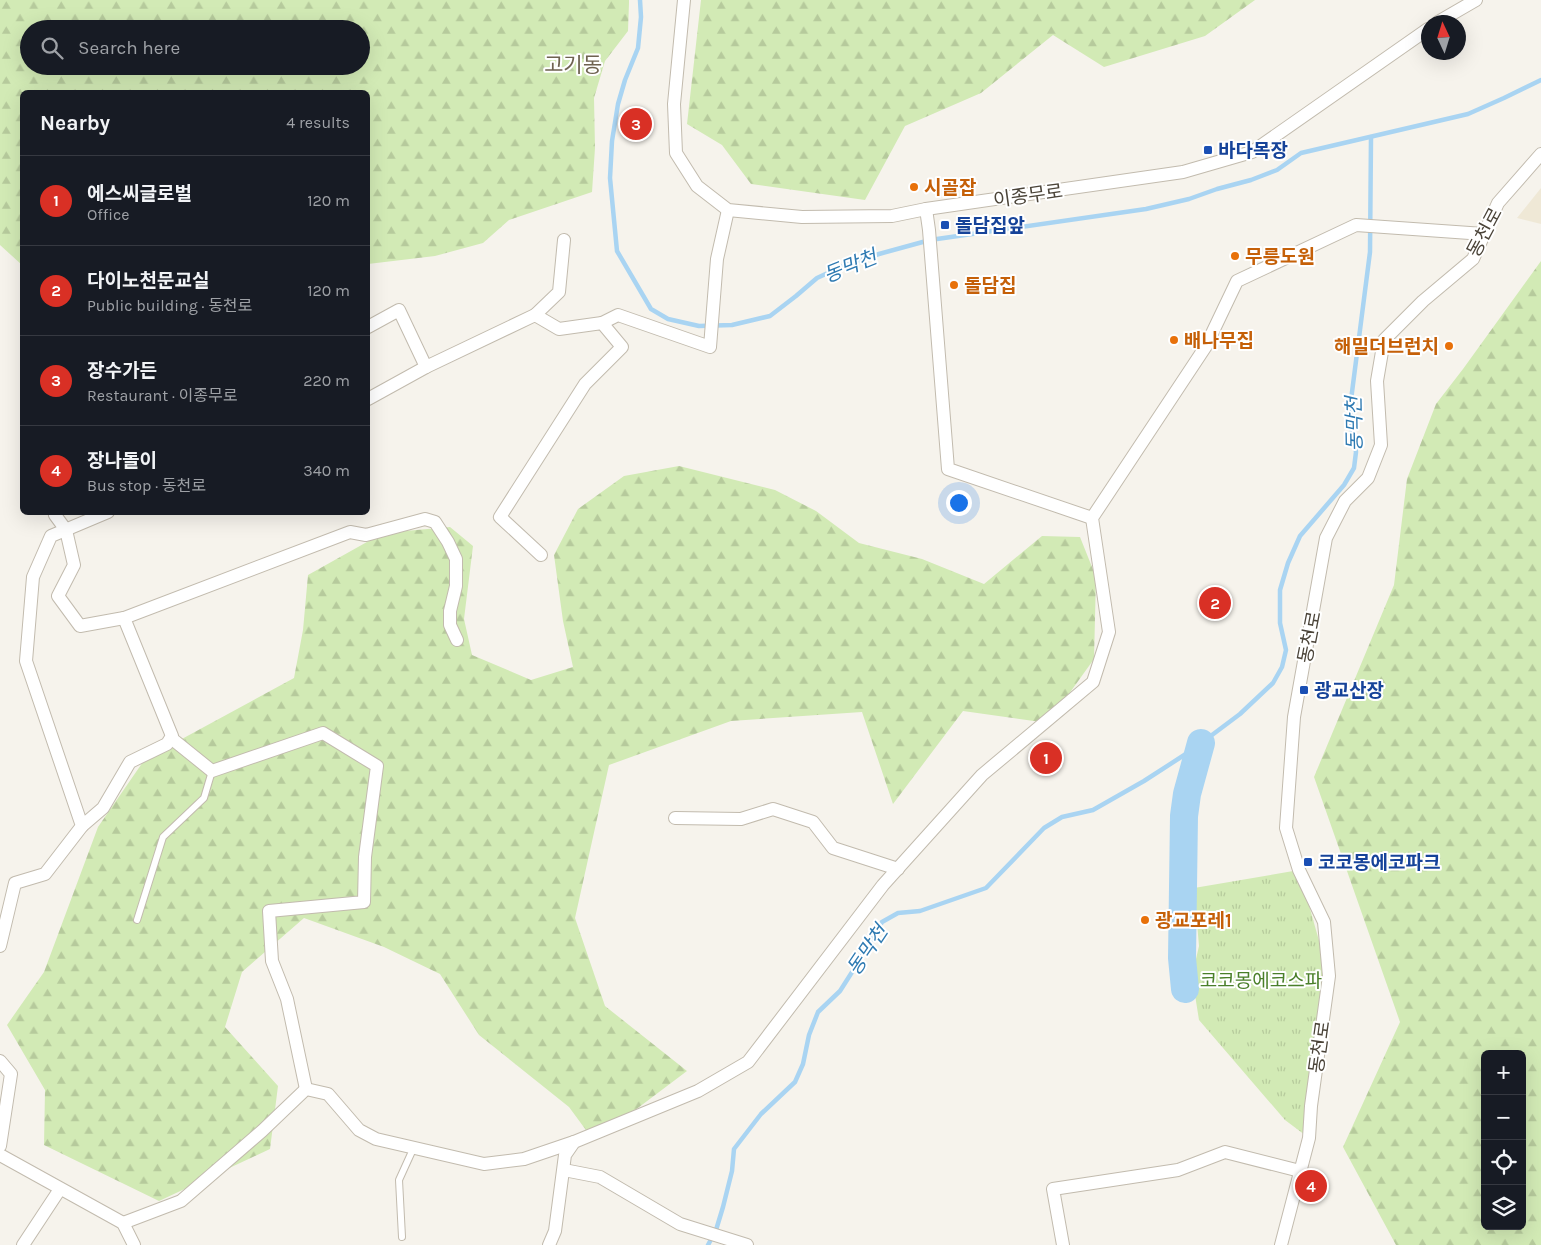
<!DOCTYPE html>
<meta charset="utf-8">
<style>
:root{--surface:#171b24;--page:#20242c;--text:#f1f3f6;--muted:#9ea1a6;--line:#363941;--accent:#d93025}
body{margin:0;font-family:Karla,"Noto Sans KR",sans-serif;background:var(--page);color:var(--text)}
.controls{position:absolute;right:15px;bottom:15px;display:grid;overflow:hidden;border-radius:8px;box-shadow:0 5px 20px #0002}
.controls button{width:45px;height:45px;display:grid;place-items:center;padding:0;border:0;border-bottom:1px solid var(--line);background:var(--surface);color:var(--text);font:25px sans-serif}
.compass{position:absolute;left:1421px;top:15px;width:45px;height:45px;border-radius:50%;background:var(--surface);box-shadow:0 5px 20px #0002;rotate:356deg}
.you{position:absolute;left:958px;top:502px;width:18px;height:18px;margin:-12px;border:4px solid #fff;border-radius:50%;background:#1a73e8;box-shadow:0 0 0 8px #1a73e833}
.badge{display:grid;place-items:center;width:32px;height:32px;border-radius:50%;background:var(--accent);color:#fff;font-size:16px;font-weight:700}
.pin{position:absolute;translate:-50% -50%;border:2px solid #fff;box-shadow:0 1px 5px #0006}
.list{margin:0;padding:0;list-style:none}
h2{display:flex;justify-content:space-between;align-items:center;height:65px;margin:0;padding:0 20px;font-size:21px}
h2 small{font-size:16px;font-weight:400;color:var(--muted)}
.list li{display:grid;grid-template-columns:32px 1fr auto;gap:15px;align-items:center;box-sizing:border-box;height:90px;padding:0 20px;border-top:1px solid var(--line)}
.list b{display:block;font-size:19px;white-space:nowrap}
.list p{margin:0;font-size:16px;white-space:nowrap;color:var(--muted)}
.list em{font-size:16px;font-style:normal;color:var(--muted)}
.icon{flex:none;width:28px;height:28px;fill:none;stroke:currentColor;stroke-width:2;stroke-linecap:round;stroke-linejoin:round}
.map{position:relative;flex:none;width:1541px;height:1245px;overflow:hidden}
.search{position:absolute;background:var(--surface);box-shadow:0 5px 20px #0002;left:20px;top:20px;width:350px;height:55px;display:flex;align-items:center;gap:12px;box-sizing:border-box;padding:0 18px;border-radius:28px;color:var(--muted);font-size:19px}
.panel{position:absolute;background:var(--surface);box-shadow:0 5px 20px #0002;left:20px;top:90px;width:350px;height:425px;border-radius:8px}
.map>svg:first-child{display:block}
.education{fill:#efe8d6}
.grass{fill:url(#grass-tufts)}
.forest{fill:url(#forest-firs);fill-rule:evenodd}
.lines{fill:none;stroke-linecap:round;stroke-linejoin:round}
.stream{stroke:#a9d4f2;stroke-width:4.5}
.river{stroke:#a9d4f2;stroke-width:28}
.service-casing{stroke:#c2bbae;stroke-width:8}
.minor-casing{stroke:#c2bbae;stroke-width:14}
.service{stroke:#fff;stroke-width:6}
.minor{stroke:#fff;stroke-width:12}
.transit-dot{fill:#1a4fb4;stroke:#fff;stroke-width:2}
.food-dot{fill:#e8710a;stroke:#fff;stroke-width:2}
.labels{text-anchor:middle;stroke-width:4;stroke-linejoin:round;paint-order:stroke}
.transit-label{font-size:19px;font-weight:bold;fill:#164399;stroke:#fff;text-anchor:start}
.food-label{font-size:19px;font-weight:bold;fill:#c56008;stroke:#fff;text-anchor:start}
.street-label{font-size:19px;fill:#4b4439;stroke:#fff}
.park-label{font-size:19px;fill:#4a7f2a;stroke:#fff}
.water-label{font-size:20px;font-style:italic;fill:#2e7ab2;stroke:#fff}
.quarter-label{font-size:21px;fill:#6e6250;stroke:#fff}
</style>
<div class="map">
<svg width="1541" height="1245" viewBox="0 0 1541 1245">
<defs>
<pattern id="grass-tufts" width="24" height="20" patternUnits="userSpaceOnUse" patternTransform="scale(1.25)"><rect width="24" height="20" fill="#d2eab5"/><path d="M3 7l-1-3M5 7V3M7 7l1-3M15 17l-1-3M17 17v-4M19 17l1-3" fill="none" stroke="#b6ca9c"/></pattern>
<pattern id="forest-firs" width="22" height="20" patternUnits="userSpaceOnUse" patternTransform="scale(1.25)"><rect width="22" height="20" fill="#d2eab5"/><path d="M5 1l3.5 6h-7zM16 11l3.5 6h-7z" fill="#b6ca9c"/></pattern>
</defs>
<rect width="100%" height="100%" fill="#f6f3ec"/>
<polygon class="education" points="1541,188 1541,224 1517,218"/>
<polygon class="grass" points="1299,870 1329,976 1309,1138 1285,1120 1199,1020 1192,976 1199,946 1194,888"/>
<g class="forest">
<path d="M0,0H629V3L628,31L605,61L594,98L595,148L592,192L509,220L483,243L435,256L368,264V92H22V265L0,245ZM29,29H361V66H29Z"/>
<polygon points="701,0 1255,0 1205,36 1104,67 1053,35 981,93 905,126 865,200 751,184 722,145 687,124"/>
<path d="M1541,261V1245H1396L1343,1147L1400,1022L1314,777L1394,585L1407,479L1436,404L1463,369ZM1485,1054H1522V1226H1485Z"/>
<polygon points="679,466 775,490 816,511 859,543 922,559 984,584 1042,536 1080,537 1096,577 1094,659 1048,723 963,711 893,804 862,712 731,721 609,765 575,918 605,1006 687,1071 594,1141 569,1107 479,1035 440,974 384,947 304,918 242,972 225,1027 278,1086 270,1149 159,1201 44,1145 45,1090 7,1025 44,972 98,827 145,759 294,678 303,630 308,575 383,533 450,527 473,546 464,619 472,655 531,680 573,667 563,621 554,555 578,509 624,476"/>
</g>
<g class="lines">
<g class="stream">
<polyline points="640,0 641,17 638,48 625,80 618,104 612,141 610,178 617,251 651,309 668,319 699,326 732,325 770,316 796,296 817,278 845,265 879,254 930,240 1146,209 1189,199 1217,189 1251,180 1277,170 1301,153 1468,114 1504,98 1541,80"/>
<polyline points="708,1245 716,1230 723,1207 732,1171 734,1149 761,1114 795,1082 803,1064 809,1035 818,1012 840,991 854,969 882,922 898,913 920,911 986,888 1044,828 1062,817 1093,810 1144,781 1192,750 1240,714 1273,683 1282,667 1286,650 1280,623 1280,590 1288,563 1300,536 1344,485 1354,468 1356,452 1351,427 1351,400 1370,252 1371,137"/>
</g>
<polyline class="river" points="1185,989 1182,958 1184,816 1187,794 1201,743"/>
<defs>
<g id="service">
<polyline points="137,920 163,837 204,798 212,771"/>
<polyline points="402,1237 399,1180 414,1147"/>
</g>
<g id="minor">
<polyline points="684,0 674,104 676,153 697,186 728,210 802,217 892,216 926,209 1183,172 1252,152 1428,29"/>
<polyline points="1438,22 1476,0"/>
<polyline points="926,209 929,230 948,469 1092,518"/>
<polyline points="535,315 559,292 564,240"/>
<polyline points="602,323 618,315 710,347 717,259 728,210"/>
<polyline points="368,327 399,310 426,367"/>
<polyline points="368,399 426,367 535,315 559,329 602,323 622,347 585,384 500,517 541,555"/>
<polyline points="57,512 55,515 66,530 74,565 58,596 80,626 124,618"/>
<polyline points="171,738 212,771 323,733 377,766 365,857 364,902 269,911 272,961 287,999 306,1089"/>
<polyline points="675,818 741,819 773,809 813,822 833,848 898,869"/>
<polyline points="82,826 103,808 130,762 167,744 172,736 124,618 350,532 366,535 425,519 435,522 448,542 456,559 456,586 450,611 450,625 457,640"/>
<polyline points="0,946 15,883 45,874 82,826 26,661 33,577 51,536 108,512"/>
<polyline points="0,1061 11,1074 0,1146"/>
<polyline points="0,1155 123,1223 134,1245"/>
<polyline points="564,1170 600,1177 680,1224 747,1245"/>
<polyline points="123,1223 181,1201 262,1131 306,1089 328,1094 359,1130 376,1139 484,1164 524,1159 574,1142"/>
<polyline points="23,1245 60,1189"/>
<polyline points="549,1245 555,1231 565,1155 574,1142 698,1091 748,1062 883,885 982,775 1093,682 1109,632 1092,518 1206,346 1237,281 1356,225 1484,234"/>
<polyline points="1063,1245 1053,1189 1178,1170 1225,1152 1300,1171"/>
<polyline points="1281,1245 1309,1138 1311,1106 1329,976 1324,922 1299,870 1286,828 1294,717 1326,538 1345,501 1368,478 1381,445 1377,381 1384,340 1423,301 1473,259 1498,203 1541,154"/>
</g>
</defs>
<use href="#service" class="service-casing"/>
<use href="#minor" class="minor-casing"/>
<use href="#service" class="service"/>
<use href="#minor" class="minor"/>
</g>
<g class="transit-dot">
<rect x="1203" y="145" width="10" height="10" rx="2.5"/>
<rect x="940" y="220" width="10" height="10" rx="2.5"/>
<rect x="1299" y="685" width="10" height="10" rx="2.5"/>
<rect x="1303" y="857" width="10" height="10" rx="2.5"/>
</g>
<g class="food-dot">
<circle cx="914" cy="187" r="5"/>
<circle cx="1235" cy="256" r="5"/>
<circle cx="954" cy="285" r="5"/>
<circle cx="1174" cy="340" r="5"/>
<circle cx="1449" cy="346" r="5"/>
<circle cx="1145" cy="920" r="5"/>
</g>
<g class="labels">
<g class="transit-label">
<text x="1218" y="157">바다목장</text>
<text x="955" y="232">돌담집앞</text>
<text x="1314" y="697">광교산장</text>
<text x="1318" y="869">코코몽에코파크</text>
</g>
<g class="food-label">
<text x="924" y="194">시골잡</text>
<text x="1245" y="263">무릉도원</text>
<text x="964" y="292">돌담집</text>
<text x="1184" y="347">배나무집</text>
<text x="1439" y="353" text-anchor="end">해밀더브런치</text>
<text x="1155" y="927">광교포레1</text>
</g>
<g class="street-label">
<text transform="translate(1028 195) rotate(-8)" y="7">이종무로</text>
<text transform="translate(1484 232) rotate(-62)" y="7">동천로</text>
<text transform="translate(1309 637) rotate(-79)" y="7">동천로</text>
<text transform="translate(1319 1047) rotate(-82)" y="7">동천로</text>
</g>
<g class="park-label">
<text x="1261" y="987">코코몽에코스파</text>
</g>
<g class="water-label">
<text transform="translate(850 266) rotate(-22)" y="7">동막천</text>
<text transform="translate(1354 424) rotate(-91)" y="7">동막천</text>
<text transform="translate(867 950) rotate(-56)" y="7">동막천</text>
</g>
<g class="quarter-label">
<text x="573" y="72">고기동</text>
</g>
</g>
</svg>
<div class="controls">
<button>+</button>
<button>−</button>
<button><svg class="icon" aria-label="locate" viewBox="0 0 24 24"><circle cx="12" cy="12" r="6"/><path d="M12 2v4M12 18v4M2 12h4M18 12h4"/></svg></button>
<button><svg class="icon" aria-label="layers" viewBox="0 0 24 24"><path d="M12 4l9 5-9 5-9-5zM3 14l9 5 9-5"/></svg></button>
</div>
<svg class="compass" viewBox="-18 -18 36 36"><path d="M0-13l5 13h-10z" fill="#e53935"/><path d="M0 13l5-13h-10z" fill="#9ea1a6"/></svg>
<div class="you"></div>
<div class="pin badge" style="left:1046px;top:758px">1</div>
<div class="pin badge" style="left:1215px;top:603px">2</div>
<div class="pin badge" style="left:636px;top:124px">3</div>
<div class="pin badge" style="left:1311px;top:1186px">4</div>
<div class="search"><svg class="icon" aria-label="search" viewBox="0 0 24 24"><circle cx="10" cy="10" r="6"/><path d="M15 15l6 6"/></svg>Search here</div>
<section class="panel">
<h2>Nearby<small>4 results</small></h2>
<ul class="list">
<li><span class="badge">1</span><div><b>에스씨글로벌</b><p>Office</p></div><em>120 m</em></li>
<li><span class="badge">2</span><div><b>다이노천문교실</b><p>Public building · 동천로</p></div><em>120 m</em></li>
<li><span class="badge">3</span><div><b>장수가든</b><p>Restaurant · 이종무로</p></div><em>220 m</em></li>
<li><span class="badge">4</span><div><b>장나돌이</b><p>Bus stop · 동천로</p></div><em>340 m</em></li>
</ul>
</section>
</div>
